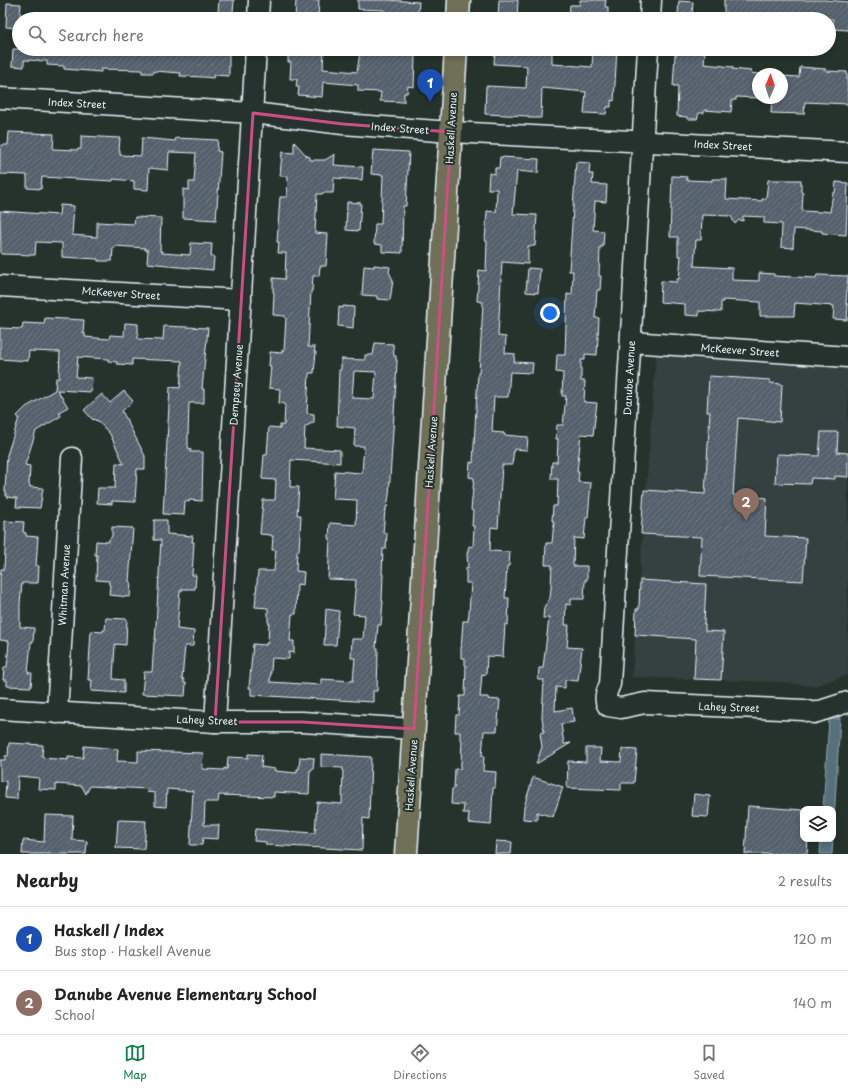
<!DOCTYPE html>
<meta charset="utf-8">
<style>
:root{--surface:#fff;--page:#f6f6f6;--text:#222;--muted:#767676;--line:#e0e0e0;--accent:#0b8043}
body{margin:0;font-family:"Playpen Sans",sans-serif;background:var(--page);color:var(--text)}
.controls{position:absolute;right:12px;bottom:12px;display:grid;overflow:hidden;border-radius:8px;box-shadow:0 2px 6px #0003}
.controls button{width:36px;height:36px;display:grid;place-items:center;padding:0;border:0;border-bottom:1px solid var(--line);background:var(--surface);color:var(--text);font:20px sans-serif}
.compass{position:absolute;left:752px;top:68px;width:36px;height:36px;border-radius:50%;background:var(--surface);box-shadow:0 2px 6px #0003;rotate:3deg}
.you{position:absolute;left:550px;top:313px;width:14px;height:14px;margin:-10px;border:3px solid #fff;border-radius:50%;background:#1a73e8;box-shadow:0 0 0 6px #1a73e833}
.badge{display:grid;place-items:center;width:26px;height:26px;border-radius:50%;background:var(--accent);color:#fff;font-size:13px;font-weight:700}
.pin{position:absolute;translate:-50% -33px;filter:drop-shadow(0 1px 2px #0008)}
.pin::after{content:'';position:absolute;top:21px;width:14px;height:12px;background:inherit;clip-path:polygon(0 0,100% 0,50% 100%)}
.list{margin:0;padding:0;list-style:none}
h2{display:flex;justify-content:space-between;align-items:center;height:52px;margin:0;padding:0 16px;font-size:17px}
h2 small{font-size:13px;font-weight:400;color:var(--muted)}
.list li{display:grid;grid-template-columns:26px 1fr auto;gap:12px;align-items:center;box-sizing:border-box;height:64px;padding:0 16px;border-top:1px solid var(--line)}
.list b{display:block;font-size:15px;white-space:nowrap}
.list p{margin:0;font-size:13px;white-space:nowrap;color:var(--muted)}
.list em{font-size:13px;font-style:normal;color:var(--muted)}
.icon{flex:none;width:22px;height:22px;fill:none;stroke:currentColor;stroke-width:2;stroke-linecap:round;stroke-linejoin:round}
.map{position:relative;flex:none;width:848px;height:854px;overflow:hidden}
.search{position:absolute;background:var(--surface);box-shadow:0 2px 6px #0003;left:12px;right:12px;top:12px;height:44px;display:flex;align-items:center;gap:10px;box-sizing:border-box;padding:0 14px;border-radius:22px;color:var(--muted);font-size:15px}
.sheet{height:180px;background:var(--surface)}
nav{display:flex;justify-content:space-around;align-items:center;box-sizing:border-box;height:56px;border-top:1px solid var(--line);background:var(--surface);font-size:11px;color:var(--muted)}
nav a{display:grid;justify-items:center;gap:2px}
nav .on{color:var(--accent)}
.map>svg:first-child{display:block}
.built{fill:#344040}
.water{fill:#59707c;stroke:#92a4ae}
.building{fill:url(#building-hatch);stroke:#e8f1f8;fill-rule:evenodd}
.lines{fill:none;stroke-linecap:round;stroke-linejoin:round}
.minor-casing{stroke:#e8f1f8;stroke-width:23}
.major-casing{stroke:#e8f1f8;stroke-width:25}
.minor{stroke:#26332d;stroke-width:20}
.major{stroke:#706f59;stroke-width:22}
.marked{fill:none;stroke:#cc4e82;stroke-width:3;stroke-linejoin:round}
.labels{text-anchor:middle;stroke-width:4;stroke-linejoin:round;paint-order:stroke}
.street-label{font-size:10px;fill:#e8f1f8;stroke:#26332d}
</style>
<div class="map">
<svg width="848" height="854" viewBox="0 0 848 854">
<defs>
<pattern id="building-hatch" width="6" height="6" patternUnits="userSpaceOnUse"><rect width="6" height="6" fill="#55606d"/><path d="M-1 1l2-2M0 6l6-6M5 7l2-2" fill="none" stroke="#6d7783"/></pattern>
</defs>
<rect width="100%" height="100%" fill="#26332d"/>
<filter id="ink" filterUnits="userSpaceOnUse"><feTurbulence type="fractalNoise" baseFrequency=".025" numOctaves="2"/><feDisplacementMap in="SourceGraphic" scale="8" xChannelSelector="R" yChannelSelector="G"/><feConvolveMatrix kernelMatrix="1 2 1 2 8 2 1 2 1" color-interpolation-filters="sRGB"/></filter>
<g filter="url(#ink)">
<polygon class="built" points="656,355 848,367 848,675 813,686 778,682 632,677"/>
<polygon class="water" points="840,718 832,854 820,854 821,839 833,839 833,809 823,809 829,720"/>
<g class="building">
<polygon points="219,0 234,0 233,13 218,12"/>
<polygon points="296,0 319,0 318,19 295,19"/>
<polygon points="358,0 387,0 419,2 418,13 412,13 411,19 385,19 384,18 384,10 358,9"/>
<polygon points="499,0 518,0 517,19 498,19"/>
<polygon points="580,0 606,0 605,7 608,7 608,19 569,18 570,5 580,5"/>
<polygon points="724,0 825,0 848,2 848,30 833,29 833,19 796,19 796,17 775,15 774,19 737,19 737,15 724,14"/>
<polygon points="679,1 693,2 692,15 678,14"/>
<polygon points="7,3 21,4 19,28 6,27"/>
<polygon points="13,49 229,49 229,76 214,75 213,78 203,77 180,76 181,73 154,71 154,73 142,73 142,70 101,69 101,72 64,69 64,66 47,65 47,61 24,60 24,67 12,66"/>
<polygon points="288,49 324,49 323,69 357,72 360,52 384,54 385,49 409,49 409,55 415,56 414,87 408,86 407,93 404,93 404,102 380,101 381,92 358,91 358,85 323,82 322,97 298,95 299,87 296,87 297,79 290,79 291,62 288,62"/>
<polygon points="495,49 538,50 538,49 552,49 552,64 592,67 593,51 599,51 599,49 617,49 614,101 611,100 611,107 607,107 606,114 584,113 586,92 542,88 541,118 528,118 528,116 485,114 486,86 526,88 527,66 494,64"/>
<polygon points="678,49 705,49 704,64 733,67 732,69 751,71 751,73 758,74 758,98 736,97 736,100 732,100 731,112 704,110 704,113 699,113 697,119 687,119 687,117 677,116 678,86 673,86 675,55 677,55"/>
<polygon points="800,67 826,69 826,71 847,72 848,104 805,102 804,114 771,113 772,98 782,98 782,76 799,77"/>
<polygon points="9,132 54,134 53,149 78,150 78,149 81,149 81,136 120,138 119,151 120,151 120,155 141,156 142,138 175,141 176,138 218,140 217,151 221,152 216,220 183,218 183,189 189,190 189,182 194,182 196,153 169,152 168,170 149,168 148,190 134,189 134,181 113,179 113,181 42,177 41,189 27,188 27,175 0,174 0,147 1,145 8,145"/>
<path d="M294,142L307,156L310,157V160H325L335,154L334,165L363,167L362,180L334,178L333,193H322V194H317L315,233L328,234L326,266H320L319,276H313L312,291H311L308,347H315L314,352H316L314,373H309L307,413L314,414V422L305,427L304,448L340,450V463L291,460L290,487H299L297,515H301L299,551H297L296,571L304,572L303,585L297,584L296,614H292L290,641H294V653L289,652V659L272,658L270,682L321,685V679L353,681L355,658H351L352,639H363L365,615L353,614L356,580L328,579L330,539L329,538L330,523L356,525L357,500L333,499L335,471L362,473L364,446H354L355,428L337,426L339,370H341V359L365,360V355H373L375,343L393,344L394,356H396V360H397L396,381L389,495L387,507H386V511L385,510L383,533H387L386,549H383L382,574H383L382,601H383L381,625H378L376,648H378V652L377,691H373V702L251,695V688H249L253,644L266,645V643H268L269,622H268V608L255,607L258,571H274L276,550H272L273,536H271V535L260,534L263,500H275L276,480L262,479L264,455H267L269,427L280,428V425H284L285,404L279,403L280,389L269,388L271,366H269L270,352L282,353V350L284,351L286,318H285V316L273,315L274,292H273V278L285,279L286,253H278L279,242H277L280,197H287L288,176H280L282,152L294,153ZM354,371L376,372L374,399L352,398Z"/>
<polygon points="373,150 409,152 406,206 403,206 402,253 382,252 382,245 374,244 375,224 381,224 383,175 371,174"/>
<polygon points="500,157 539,159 538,173 517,171 513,214 537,215 535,246 528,246 528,264 502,262 498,336 506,337 505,353 515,354 514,362 533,363 532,373 510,372 508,397 494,397 492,432 504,433 504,435 528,437 527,450 514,449 512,465 502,465 498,528 491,527 490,551 510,552 509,566 507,566 505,598 509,598 508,625 505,624 503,657 487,656 486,675 482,674 480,697 488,697 488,699 500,700 497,731 484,731 482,756 484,756 483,771 496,772 495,788 493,788 491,825 468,823 469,813 463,813 464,805 451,804 452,789 454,789 455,769 460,769 461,763 462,740 460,740 460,732 455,732 456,715 459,715 460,696 465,696 466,665 465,665 465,658 461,658 461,649 463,621 468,621 469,613 471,583 466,583 466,568 468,568 467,554 469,546 473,547 474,526 472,526 473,511 471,510 474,478 469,477 470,462 473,463 478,373 479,373 482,322 483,302 477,301 479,270 486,271 487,241 485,241 487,211 496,212 497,189 488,189 489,173 495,174 495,168 499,168"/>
<polygon points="576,162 590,163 589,174 593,174 592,184 607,185 606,202 595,201 593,230 604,231 603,247 600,247 599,276 601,276 600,290 597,290 595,318 599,318 597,355 585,354 585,360 581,360 581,381 585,381 584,402 597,403 593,435 581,434 577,472 579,472 578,482 591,483 588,517 586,517 584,539 574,538 573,566 587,566 587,580 585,580 584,599 571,599 571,605 566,604 565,625 569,625 567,647 582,648 578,681 565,680 565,688 556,687 555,711 572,708 574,722 561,724 564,744 571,743 536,764 542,747 540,733 544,732 542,717 544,680 538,680 539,668 543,668 549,618 543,618 544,607 550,598 551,588 552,565 545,565 546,543 552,543 554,521 552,521 553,506 557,506 558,479 551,479 552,462 557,462 558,439 556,439 557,425 563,425 566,396 562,396 563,373 556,372 557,355 565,355 567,294 572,295 573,271 569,271"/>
<polygon points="672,176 687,177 686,180 712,181 712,179 727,179 726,199 762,201 762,199 766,199 768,180 801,180 801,192 803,193 802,211 822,212 822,211 830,212 833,193 835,193 836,182 848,183 846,235 822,233 822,231 794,229 793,248 781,247 782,224 764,223 764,217 743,216 743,221 739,220 735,224 731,216 702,215 701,240 696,240 694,266 732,268 732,280 759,281 759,273 774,274 774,276 816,278 817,275 848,276 846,304 848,304 847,320 833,319 834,306 795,303 794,316 760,316 760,302 723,300 723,302 721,302 721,312 699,311 699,316 685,315 685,304 660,302 661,281 677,282 677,279 679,279 681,256 678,256 678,237 670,237"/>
<polygon points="347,202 361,203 359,231 346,230"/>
<polygon points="60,205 74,206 72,235 97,237 97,222 134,224 135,217 161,218 160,251 162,251 162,253 190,255 191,243 212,244 211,256 214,257 213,270 168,266 168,265 147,263 148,250 145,250 145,248 115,246 115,248 113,248 112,261 98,261 98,259 62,257 62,243 36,242 35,255 1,254 0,211 59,215"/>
<polygon points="374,265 390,267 389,272 393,280 390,300 377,299 377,296 362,295 364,266 374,267"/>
<polygon points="528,268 540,269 538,293 526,292"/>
<polygon points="343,306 354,307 353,328 338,326 339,307 343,308"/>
<polygon points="45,318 84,320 83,333 85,333 85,337 109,339 110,335 124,336 125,323 138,324 138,339 163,340 164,326 208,328 202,389 204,389 204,403 189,403 188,437 188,446 189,449 191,449 190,452 203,452 202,501 189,500 189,502 185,501 184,515 163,514 170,387 180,388 182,361 132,359 132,365 117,364 117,362 108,361 108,359 78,357 76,377 92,378 91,392 57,390 68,407 59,412 61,416 36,431 25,465 30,466 29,485 30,485 30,487 43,488 40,508 16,507 17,498 6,497 6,491 5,491 7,455 19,418 17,416 26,407 55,390 56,378 59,378 60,352 29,351 28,361 0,359 0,328 22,329 23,323 44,324"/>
<polygon points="709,376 770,380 770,383 782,384 780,422 738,418 733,495 767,498 765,536 806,538 803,581 700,576 702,537 641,534 644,490 705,494 710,412 707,412"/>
<polygon points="124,391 133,401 122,411 145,456 145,469 137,469 135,502 112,501 112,504 97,503 98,488 115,488 116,463 124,464 110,434 97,420 96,421 94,419 93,420 84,410 102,394 110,403"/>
<polygon points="821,432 838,432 837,452 848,453 848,477 835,476 835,479 811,478 810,484 775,483 777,454 819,456"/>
<polygon points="154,520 167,520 167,534 193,536 192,542 194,542 192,575 196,575 195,589 182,589 182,591 180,591 177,629 194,631 193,646 185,646 182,679 184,679 184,683 186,683 185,696 142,694 144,672 152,672 154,642 155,642 161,540 154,540"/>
<polygon points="5,521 24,522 23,532 26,533 26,536 38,537 36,566 39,566 38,583 22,583 20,604 20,627 34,628 33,642 31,642 28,673 32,673 31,687 7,686 7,680 3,680 4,667 7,667 9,641 0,640 0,579 1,569 4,569 6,532 5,532"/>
<polygon points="112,527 133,528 129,582 131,582 130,597 109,595 110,585 109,585 109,581 96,580 97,555 95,555 96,541 109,542 109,539 110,539 112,536"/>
<polygon points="640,580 706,584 704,624 705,625 705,631 724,632 721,680 694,679 696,639 635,635 636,609 639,609"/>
<polygon points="326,609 339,611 336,645 324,645"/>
<polygon points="106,618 127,619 126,645 115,644 113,679 124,680 124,693 91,691 92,680 88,680 91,631 103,632 103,630 105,630"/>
<polygon points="9,743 43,745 42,756 43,756 43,758 68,760 68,757 83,758 84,746 118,749 117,761 138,762 138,751 203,753 202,769 224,770 224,768 227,769 228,757 248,758 248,754 262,755 261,767 275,769 275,771 297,773 297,769 299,769 300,757 314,758 313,770 310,770 309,794 274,792 274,797 219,795 218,802 205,802 204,825 219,825 218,839 203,838 202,845 190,845 193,791 167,789 166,807 155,806 155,793 147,792 148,789 90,786 86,794 82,786 56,784 56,790 38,789 39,778 18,776 17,799 5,798 6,781 0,781 0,760 5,760 5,756 8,756"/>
<polygon points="586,748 601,748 600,761 621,762 622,749 637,750 634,783 621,783 621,790 567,788 568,761 586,762"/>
<polygon points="321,754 371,757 369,819 363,818 362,850 266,845 266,842 254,841 255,829 315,833 317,802 342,804 343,768 321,767"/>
<polygon points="533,777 563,787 553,817 537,812 537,820 523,819 524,807"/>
<polygon points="694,794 710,796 708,817 692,816"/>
<polygon points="748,806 803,810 803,839 808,839 807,854 745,854"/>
<polygon points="45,815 73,816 72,840 87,841 86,854 22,854 23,840 44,842"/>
<polygon points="118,820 146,821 144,849 116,848"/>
<polygon points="496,841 512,842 511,854 495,854"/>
</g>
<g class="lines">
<defs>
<g id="minor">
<polyline points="258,19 259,0"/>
<polyline points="650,19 651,0"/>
<path d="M648,49L610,684C607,691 603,699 608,706L621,708L645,703L804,710L814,713L848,702"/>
<polyline points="0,98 253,113 343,124 451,132 848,152"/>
<polyline points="0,286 241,300"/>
<polyline points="631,342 848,357"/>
<polyline points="0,709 215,722 302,722 414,729"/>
<polyline points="57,713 72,458"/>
<polyline points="215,722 256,49"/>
</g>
<g id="major">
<polyline points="458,19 459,0"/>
<polyline points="406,854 456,49"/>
</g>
</defs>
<use href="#minor" class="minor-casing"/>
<use href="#major" class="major-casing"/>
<use href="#minor" class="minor"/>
<use href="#major" class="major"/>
</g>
</g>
<path class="marked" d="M253,113L343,124L451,132L414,729L302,722H215Z"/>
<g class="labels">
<g class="street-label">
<text transform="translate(77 103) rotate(3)" y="4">Index Street</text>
<text transform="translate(400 128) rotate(4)" y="4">Index Street</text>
<text transform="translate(451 128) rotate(-87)" y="4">Haskell Avenue</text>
<text transform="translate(723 145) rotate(3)" y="4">Index Street</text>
<text transform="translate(121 293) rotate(4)" y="4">McKeever Street</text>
<text transform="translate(740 350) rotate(4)" y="4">McKeever Street</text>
<text transform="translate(629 378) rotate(-87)" y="4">Danube Avenue</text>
<text transform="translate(236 385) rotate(-86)" y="4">Dempsey Avenue</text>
<text transform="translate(431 452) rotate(-86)" y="4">Haskell Avenue</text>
<text transform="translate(64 585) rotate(-87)" y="4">Whitman Avenue</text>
<text transform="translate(729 707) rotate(2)" y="4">Lahey Street</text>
<text transform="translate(207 720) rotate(2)" y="4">Lahey Street</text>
<text transform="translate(411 775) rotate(-86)" y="4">Haskell Avenue</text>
</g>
</g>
</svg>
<div class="controls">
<button><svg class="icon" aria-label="layers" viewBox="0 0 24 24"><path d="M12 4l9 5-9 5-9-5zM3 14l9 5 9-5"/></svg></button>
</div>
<svg class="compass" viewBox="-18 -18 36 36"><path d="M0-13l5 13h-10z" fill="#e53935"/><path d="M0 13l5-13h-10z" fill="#767676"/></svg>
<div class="you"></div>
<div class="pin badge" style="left:430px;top:102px;background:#1a4fb4">1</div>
<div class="pin badge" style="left:746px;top:521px;background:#8d6e63">2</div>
<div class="search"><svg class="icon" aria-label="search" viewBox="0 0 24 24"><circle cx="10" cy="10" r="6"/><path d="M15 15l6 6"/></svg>Search here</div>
</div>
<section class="sheet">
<h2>Nearby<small>2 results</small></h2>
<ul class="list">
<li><span class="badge" style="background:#1a4fb4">1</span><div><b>Haskell / Index</b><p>Bus stop · Haskell Avenue</p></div><em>120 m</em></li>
<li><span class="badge" style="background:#8d6e63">2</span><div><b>Danube Avenue Elementary School</b><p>School</p></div><em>140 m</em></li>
</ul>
</section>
<nav>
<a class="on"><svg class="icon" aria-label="map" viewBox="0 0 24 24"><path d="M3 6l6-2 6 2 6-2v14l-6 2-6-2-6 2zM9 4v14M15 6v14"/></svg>Map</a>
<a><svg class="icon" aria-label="directions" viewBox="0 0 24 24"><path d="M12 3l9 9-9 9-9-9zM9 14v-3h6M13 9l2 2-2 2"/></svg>Directions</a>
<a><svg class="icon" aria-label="saved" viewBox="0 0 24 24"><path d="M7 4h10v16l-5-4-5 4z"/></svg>Saved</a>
</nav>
